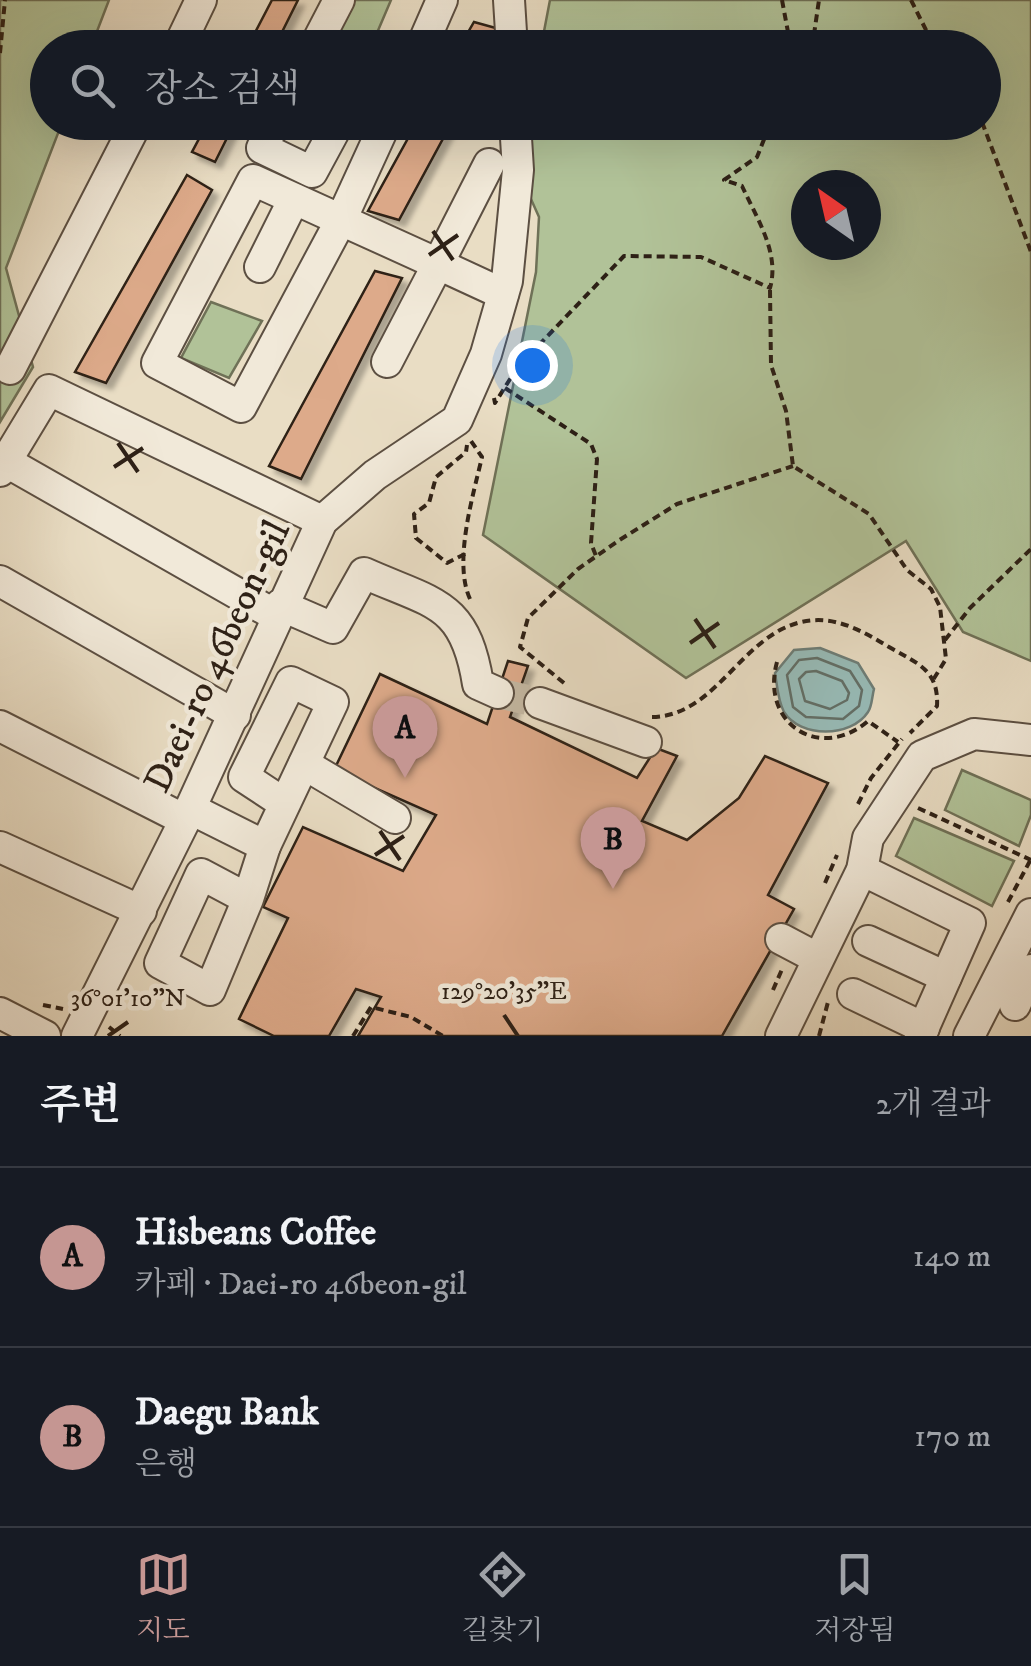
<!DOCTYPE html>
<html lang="ko">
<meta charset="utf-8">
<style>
:root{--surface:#171b24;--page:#20242c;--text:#f1f3f6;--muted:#9ea1a6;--line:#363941;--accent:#c59692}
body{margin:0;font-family:"IM FELL DW Pica","Noto Serif KR",serif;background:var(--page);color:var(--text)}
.compass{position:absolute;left:791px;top:170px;width:90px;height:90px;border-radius:50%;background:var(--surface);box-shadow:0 10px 40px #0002;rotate:326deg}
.you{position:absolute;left:532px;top:365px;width:35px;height:35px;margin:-25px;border:8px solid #fff;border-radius:50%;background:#1a73e8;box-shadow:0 0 0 15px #1a73e833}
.badge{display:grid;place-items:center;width:65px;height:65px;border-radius:50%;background:var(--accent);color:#111;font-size:32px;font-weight:700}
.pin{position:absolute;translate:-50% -82px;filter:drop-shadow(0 2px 5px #0008)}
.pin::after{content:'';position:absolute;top:52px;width:35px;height:30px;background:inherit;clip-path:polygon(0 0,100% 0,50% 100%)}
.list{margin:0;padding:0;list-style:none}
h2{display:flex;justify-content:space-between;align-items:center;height:130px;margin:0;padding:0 40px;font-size:42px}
h2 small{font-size:32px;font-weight:400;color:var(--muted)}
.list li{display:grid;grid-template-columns:65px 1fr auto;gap:30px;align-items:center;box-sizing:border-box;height:180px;padding:0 40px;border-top:2px solid var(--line)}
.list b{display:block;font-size:38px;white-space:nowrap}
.list p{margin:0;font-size:32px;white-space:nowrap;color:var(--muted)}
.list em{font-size:32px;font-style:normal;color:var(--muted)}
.icon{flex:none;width:55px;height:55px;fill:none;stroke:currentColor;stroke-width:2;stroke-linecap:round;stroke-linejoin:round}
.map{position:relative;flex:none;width:1031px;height:1036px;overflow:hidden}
.search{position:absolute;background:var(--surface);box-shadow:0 10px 40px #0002;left:30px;right:30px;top:30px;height:110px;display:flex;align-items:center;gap:25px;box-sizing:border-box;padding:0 35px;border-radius:55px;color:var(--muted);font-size:38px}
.sheet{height:490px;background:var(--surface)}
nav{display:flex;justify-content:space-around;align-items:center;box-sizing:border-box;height:140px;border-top:2px solid var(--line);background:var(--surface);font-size:28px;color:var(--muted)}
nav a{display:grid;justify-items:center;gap:5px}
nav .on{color:var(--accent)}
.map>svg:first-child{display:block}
.green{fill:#b1c298;stroke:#6f7157;stroke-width:2.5;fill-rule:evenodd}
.water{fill:#97bbb7;stroke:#6d7d77;stroke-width:2.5}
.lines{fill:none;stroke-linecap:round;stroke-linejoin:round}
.shore{stroke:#626e66;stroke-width:2.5}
.building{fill:#ddaa8a;stroke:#2d2016;stroke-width:2.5;filter:url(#shadow)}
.minor-tunnel{stroke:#c3b7a1;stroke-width:30;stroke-dasharray:30 15;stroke-linecap:butt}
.minor-casing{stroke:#5c4f42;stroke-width:34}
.path{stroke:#2d2016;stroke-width:4;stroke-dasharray:8 5;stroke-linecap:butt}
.minor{stroke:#f1e9d9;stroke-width:30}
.ticks{fill:none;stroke:#2d2016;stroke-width:4}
.labels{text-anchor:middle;stroke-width:9;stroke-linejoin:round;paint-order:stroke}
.street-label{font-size:38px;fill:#2d2016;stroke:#f1e9d9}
.ticks-label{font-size:25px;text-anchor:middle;fill:#2d2016;stroke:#f1e9d9;stroke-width:9;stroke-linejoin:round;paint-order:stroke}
</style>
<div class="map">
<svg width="1031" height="1036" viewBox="0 0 1031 1036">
<defs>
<filter id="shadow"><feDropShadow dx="6" dy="6" stdDeviation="2.5" flood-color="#0004"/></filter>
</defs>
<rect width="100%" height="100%" fill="#e9ddc4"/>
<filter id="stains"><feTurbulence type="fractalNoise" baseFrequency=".002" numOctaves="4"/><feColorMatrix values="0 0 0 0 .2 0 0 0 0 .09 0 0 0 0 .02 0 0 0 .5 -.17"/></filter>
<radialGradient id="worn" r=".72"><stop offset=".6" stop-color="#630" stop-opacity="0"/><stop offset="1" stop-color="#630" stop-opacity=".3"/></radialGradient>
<g class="green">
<polygon points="0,0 109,0 91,47 48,48 48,122 62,123 6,268 33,367 0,422"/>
<polygon points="351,0 391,0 371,47 330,48"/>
<path d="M550,0H1031V661L963,632L906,541L686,678L483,535L536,272L539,217L518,170L527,123L984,122V48L541,47ZM806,185H866V245H806Z"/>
<polygon points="211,302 262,321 229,378 181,358"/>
<polygon points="962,770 1031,800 1031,815 1019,846 945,810"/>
<polygon points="914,818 1014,861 992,906 896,856"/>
</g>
<path class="water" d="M820,648L858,663L874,689C872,696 872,707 868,712C851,738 800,738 784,712C778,701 777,685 775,673L794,650Z"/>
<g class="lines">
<g class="shore">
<polygon points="817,658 850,671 862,690 859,706 843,719 806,717 793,707 787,675 799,660"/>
<polygon points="816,671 842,681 849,693 847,700 830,709 805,701 799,679 806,672"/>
</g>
</g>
<g class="building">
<polygon points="272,0 298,0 274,48 247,48"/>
<polygon points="474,22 503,30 493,48 459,48"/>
<polygon points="208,122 235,122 215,162 192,152"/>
<polygon points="417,122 452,122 399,220 368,211"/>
<polygon points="187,175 212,190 106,383 75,372"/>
<polygon points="375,271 402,278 301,479 269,466"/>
<polygon points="508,661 528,666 510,717 637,778 656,748 677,756 642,821 687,840 739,798 765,756 828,783 768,895 794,909 722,1036 358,1036 381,997 356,989 329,1036 274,1036 239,1019 288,918 263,907 303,827 403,871 436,815 334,770 380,674 487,724"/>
</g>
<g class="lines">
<polyline class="minor-tunnel" points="498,693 540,703"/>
<defs>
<g id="minor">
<polyline points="509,0 512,48"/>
<polyline points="178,48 201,0"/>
<polyline points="314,48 339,0"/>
<polyline points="421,48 442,0"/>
<polyline points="275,122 262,148 312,172 339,122"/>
<path d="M386,122L341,220L241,407L157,363L253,180C315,208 376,236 438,264L387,362"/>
<polyline points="489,164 438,264 503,294"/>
<polyline points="260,267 294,199"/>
<polyline points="10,369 137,122"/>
<polyline points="5,461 275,615"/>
<polyline points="0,471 49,390 322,521"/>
<polyline points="0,581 235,715"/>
<path d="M280,605L333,628L364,573C433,604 465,601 478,684L498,693"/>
<polyline points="540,703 646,742"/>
<polyline points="0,726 185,820"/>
<polyline points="304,764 395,818"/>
<polyline points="191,809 265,846 333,702 291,682 244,777 285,804"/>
<polyline points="0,847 141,911"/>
<polyline points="862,870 970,923 920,1036"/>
<polyline points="248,899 210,990 160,963 201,874 248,899 265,846"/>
<polyline points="781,939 817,958"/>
<polyline points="868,941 946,977"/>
<polyline points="853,994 924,1028"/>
<polyline points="1015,1005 1031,970"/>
<polyline points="0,1013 45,1036"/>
<polyline points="77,1036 185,820 322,521 375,475 457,420 486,354 507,281 518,170 515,122"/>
<polyline points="781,1036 862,870 868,838 922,756 974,734 1031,740"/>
<polyline points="969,1036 1031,914"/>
</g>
</defs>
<use href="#minor" class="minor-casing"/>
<g class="path">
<polyline points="782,0 791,48"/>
<polyline points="911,0 935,48"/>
<polyline points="812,48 819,0"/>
<polyline points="0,53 5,0"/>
<polyline points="982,122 1031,252"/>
<polyline points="770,290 771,365 786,411 793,466 869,514 907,570 931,589 940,607 946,659 933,680"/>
<polyline points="505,388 591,444 597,459 591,543 596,556"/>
<path d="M494,398L495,403L517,368L624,256L701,257L770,288C780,253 757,219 742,186L724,180L757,157L771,122"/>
<polyline points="465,554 447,563 416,538 414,514 429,503 436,477 466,452 467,445"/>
<path d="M470,599C453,562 473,496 482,457L471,441"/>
<polyline points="945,640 970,608 1031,549"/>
<path d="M777,662C760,724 820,762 868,721L898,742"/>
<polyline points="564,683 520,647 528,618 578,569 618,541 677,504 793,466"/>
<path d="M652,717C709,716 734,654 782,629C823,609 854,626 889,647C916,663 939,669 937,706L910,733"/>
<polyline points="858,804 871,778 902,739"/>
<polyline points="918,808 1031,860"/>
<polyline points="825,883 837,855"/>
<polyline points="1008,902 1031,859"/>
<polyline points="773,990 783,967"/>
<polyline points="43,1005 63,1009"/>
<polyline points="109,1027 120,1036"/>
<polyline points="353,1036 371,1007 411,1017 443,1036"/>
<polyline points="819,1036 828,1002"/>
</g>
<use href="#minor" class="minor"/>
</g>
<path class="ticks" d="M433,231L453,260M429,255L458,235M118,443L138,472M114,467L143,448M695,619L715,648M690,643L719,623M380,831L400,860M375,855L404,836M504,1015L518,1036M108,1036L128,1022"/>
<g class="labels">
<g class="street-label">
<text transform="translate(216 656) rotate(-65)" y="13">Daei-ro 46beon-gil</text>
</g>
</g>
<g class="ticks-label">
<text x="504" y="999">129°20'35"E</text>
<text x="128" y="1006">36°01'10"N</text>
</g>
<rect width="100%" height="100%" filter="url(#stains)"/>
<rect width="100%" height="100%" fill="url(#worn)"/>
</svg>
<svg class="compass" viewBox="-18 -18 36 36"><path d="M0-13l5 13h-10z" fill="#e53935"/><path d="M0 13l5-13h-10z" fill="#9ea1a6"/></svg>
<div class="you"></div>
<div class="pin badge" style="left:405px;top:778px">A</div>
<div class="pin badge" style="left:613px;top:889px">B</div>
<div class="search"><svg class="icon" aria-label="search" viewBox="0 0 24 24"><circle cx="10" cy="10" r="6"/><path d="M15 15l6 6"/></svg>장소 검색</div>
</div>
<section class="sheet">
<h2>주변<small>2개 결과</small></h2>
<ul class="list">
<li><span class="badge">A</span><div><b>Hisbeans Coffee</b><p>카페 · Daei-ro 46beon-gil</p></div><em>140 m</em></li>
<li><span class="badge">B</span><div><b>Daegu Bank</b><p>은행</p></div><em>170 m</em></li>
</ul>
</section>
<nav>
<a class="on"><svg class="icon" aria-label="map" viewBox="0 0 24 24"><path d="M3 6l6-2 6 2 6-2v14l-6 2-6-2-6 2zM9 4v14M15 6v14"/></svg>지도</a>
<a><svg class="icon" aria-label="directions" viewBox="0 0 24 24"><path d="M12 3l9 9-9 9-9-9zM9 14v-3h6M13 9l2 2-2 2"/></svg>길찾기</a>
<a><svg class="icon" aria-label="saved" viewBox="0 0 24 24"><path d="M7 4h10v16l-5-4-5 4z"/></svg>저장됨</a>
</nav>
